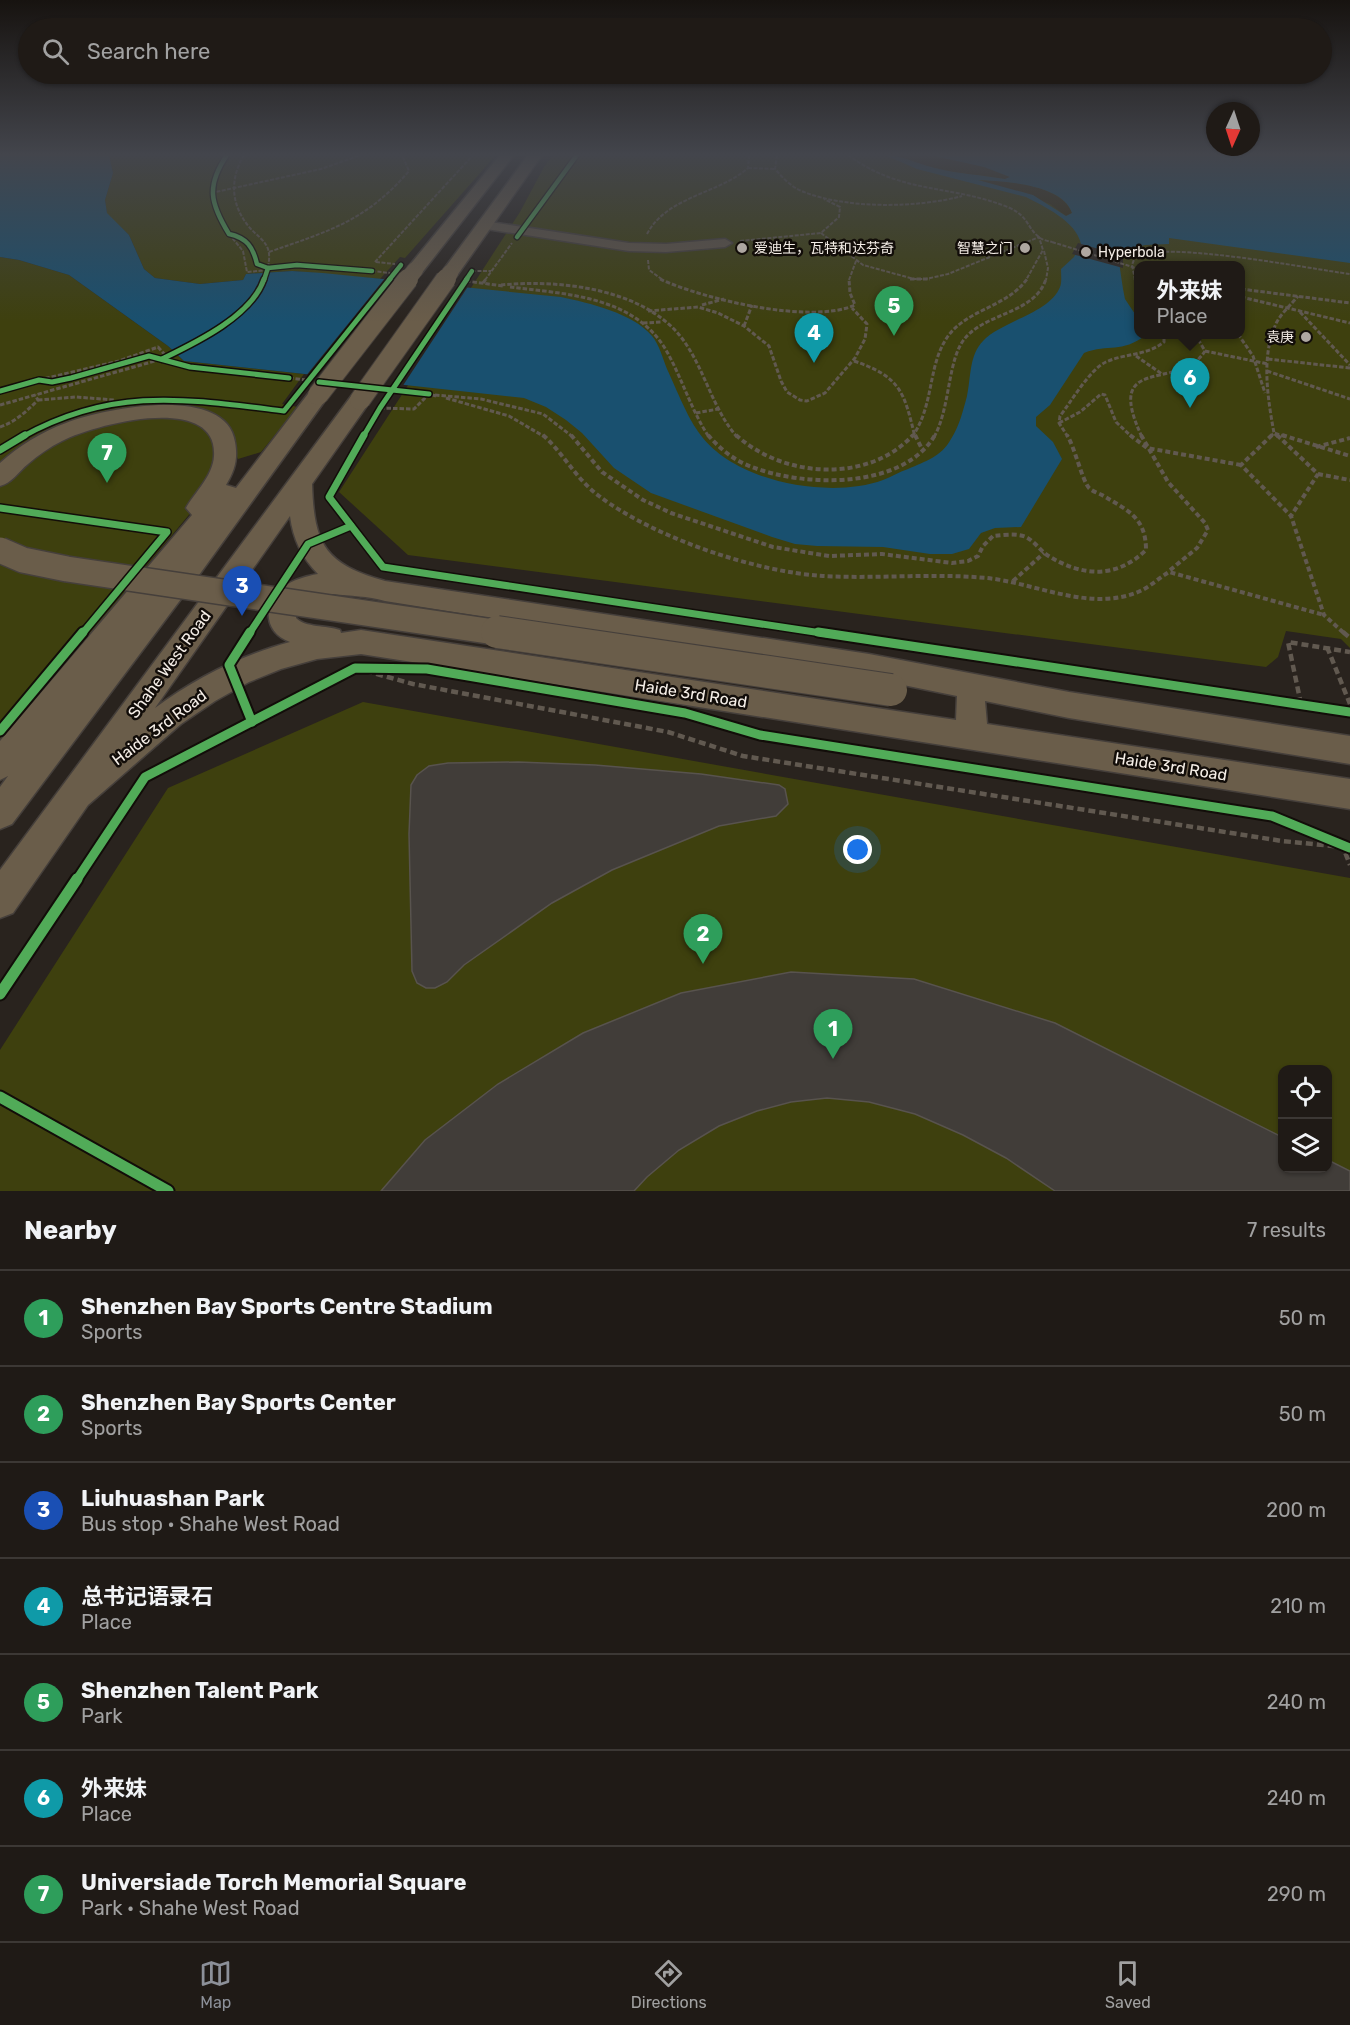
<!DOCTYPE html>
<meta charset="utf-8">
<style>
:root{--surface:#1f1a16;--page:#27231f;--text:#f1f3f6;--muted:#a1a1a1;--line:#3c3835;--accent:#8c9099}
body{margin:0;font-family:Rubik,"Noto Sans SC",sans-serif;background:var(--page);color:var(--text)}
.controls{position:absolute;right:18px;bottom:18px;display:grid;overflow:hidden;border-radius:12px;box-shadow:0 2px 4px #0004}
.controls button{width:54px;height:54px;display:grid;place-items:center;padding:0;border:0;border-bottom:2px solid var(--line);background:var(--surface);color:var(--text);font:30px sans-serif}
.compass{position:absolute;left:1206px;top:102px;width:54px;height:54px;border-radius:50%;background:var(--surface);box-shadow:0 2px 4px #0004;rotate:183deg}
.you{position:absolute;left:858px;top:850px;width:21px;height:21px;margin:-15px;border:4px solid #fff;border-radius:50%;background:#1a73e8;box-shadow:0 0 0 9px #1a73e833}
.badge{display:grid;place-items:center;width:39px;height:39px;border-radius:50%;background:var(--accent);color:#fff;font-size:20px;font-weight:700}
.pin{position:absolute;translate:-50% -50px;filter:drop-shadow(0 2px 3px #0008)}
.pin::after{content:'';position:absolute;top:32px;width:21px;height:18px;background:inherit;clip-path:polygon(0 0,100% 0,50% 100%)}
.popup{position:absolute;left:1134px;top:261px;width:111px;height:78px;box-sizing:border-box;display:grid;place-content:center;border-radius:12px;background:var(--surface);filter:drop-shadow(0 2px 4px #0005);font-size:20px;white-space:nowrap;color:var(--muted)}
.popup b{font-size:22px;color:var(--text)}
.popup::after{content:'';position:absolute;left:50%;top:100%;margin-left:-12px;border:12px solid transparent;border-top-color:var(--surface)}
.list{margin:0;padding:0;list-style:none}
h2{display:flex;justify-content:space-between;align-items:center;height:78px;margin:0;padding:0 24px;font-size:26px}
h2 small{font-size:20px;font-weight:400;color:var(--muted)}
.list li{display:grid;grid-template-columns:39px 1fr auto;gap:18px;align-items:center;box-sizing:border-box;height:96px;padding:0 24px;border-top:2px solid var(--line)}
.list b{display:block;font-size:22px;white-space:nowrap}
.list p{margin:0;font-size:20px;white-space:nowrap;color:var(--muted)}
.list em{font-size:20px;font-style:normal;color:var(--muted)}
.icon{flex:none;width:33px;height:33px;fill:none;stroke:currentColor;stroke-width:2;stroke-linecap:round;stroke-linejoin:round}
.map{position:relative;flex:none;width:1350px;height:1191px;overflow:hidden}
.search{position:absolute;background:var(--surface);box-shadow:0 2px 4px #0004;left:18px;right:18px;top:18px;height:66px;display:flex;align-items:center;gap:15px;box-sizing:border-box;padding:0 21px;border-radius:33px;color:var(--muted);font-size:22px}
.sheet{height:750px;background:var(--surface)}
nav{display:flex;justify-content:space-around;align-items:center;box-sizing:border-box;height:84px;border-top:2px solid var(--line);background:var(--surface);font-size:16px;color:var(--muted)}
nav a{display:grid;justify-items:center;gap:3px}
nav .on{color:var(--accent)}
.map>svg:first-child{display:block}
.green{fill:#3e400e;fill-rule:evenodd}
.sand{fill:#332b0e}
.water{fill:#19506f;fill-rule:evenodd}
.pier{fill:#29231e}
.building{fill:#413d39;stroke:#58534e;stroke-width:1.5}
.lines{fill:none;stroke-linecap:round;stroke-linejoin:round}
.minor-casing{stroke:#453f3b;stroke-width:3}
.major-casing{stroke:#453f3b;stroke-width:3}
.path-far3{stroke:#615950;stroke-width:2;stroke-dasharray:4 1.5;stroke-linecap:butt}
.path-far2{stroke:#615950;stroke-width:3;stroke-dasharray:4.5 2;stroke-linecap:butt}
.path-far1{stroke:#615950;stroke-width:4;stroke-dasharray:5 3;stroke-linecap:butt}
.path{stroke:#615950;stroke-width:4.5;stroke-dasharray:7 4;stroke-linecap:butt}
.minor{fill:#5f5548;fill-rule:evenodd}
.major{fill:#6a5d4a;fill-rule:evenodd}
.major-bridge-far3-casing{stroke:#453f3b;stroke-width:17;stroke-linecap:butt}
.major-bridge-far2-casing{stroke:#453f3b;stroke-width:22;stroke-linecap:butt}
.major-bridge-far1-casing{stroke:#453f3b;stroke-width:28;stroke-linecap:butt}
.major-bridge-casing{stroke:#453f3b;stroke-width:34;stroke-linecap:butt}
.path-bridge{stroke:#615950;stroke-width:2;stroke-dasharray:4 1.5;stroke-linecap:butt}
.major-bridge-far3{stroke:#6a5d4a;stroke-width:16}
.major-bridge-far2{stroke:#6a5d4a;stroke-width:20}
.major-bridge-far1{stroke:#6a5d4a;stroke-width:25}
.major-bridge{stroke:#6a5d4a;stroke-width:32}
.cycleway-far4-casing{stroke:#120d09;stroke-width:7}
.cycleway-far3-casing{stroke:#120d09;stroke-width:8}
.cycleway-far2-casing{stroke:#120d09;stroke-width:10}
.cycleway-far1-casing{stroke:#120d09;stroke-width:13}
.cycleway-casing{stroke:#120d09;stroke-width:15}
.cycleway-far4{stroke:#51ab58;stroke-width:4.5}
.cycleway-far3{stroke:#51ab58;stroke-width:5}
.cycleway-far2{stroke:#51ab58;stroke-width:7}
.cycleway-far1{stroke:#51ab58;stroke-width:9}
.cycleway{stroke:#51ab58;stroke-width:11}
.poi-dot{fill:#aea7a1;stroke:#120d09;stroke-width:2}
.labels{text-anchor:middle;stroke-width:5;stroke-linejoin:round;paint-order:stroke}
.far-poi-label{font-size:14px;fill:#f5eee7;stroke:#120d09;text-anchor:start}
.street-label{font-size:16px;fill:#f5eee7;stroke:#120d09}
</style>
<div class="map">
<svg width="1350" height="1191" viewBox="0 0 1350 1191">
<rect width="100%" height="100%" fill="#29231e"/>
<g class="green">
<polygon points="109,155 496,155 405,258 400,257 380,279 292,271 246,274 243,280 200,284 155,278 144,269 129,235 107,214 105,200 113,173"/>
<path d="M553,155H1350V648L1341,639L1286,631L1278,657L1266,667L408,555L339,492L520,212L544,167ZM1139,266H1241V334H1139Z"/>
<polygon points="0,257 19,260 69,275 168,346 184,361 304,374 282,404 298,407 261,452 238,459 237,457 0,742"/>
<path d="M363,702L1350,878V1191H0V1050L168,788ZM1282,1070H1328V1168H1282Z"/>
</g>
<g class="sand">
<path d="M895,155C926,155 984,160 1010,177L1005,179C969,173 928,172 895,155Z"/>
<path d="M976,181C1001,179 1063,185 1072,213L1066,216L1050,204L1005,188Z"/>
</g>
<path class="water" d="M0,155H109L113,173L105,200L107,213L129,235L144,269L155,278L200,284L243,280L246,274L292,271L323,273L561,297C589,303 633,313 652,336C659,344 663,359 667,369C691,421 697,449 754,473C790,488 845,494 883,480C891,477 899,472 908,469C926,461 941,457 951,439C959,427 963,411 967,396C971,378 969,355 983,341C1002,321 1050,313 1060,287C1062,282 1061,275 1061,269L1074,257L1081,244C1076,221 1045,207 1026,197L917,169L885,155C901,155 918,164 935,168C958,174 982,175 1005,179L1010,177L984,167L930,155H1350V263L1169,238V244L1145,245L1122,251L1119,262L1123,289L1125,299L1139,320V334L1146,335C1121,354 1109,343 1084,353L1050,405L1036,417V426L1053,442L1062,459L1021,527L995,528L981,533L969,549L952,554H930L883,547L817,546L795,544L772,537L651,493L614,468L582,433L566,420L546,407L524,398L184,361L168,346L69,275L19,260L0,257ZM978,180C1003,181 1063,184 1072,213L1066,216L1033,195Z"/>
<g class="pier">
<polygon points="1078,243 1123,256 1123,268 1072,254"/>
<polygon points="386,277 469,285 402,387 305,377"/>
</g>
<g class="building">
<polygon points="518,762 595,765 701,774 779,785 785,789 788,804 776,816 719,826 612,870 552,903 464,965 447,982 435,988 426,988 417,983 412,971 409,834 411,785 417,775 429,766 448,763"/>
<polygon points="791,972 914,979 1055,1023 1282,1137 1282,1168 1328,1168 1328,1160 1350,1171 1350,1191 1055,1191 1006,1158 963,1135 915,1114 869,1102 827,1098 791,1102 757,1111 719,1126 679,1150 647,1177 634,1191 381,1191 425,1140 498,1084 583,1033 681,993"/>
</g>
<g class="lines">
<defs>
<polygon id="minor" points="484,221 629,243 666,244 725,239 732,243 725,247 666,252 629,251 480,228 478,225"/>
<g id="major">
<polygon points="500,155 514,155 421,274 409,274 406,270 409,266"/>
<polygon points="528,155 542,155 456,277 444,277 441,273"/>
<path d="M318,389L325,390L329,395L199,575L12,824L0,829V787L8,776L0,780V741L192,515L186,508C195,492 213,476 214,456C218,392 95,424 62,441C50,447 38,455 28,464C18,472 12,483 0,486V463C19,446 41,432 66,423C102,409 226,383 235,442C238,459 235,470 226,485L236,488L311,390Z"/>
<path d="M360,393L368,395L371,400L312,484C314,545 325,564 385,581L869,654L1069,692L1350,736V764L1069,718L985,701L987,724L1350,779V809L361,654L317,659L281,669L249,682L215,701L181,724L88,805L13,913L0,918V870L352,395ZM290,516C293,539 302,558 318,574C306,576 293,580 283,587C262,605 264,633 290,642C242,655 195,678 155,708ZM333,594C351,596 367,596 385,601L869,678L957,696L956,720L361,630L341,633L340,630C326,625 306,628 296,618L297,608C308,596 317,594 333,594Z"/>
</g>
</defs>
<use href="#minor" class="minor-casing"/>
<use href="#major" class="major-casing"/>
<g class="path-far3">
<path d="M244,155C229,180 231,206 250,228C256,235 265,240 268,249C270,255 269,262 268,268"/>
<path d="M777,155L775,169C783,178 792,188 804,192C847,209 918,208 962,196"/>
<path d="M848,155C902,195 952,184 1010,208C1029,217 1027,228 1039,237C1042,240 1048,241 1052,242"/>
<polyline points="748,168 775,169"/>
<polyline points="211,193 321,169 361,155"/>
<polyline points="821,233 863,265 914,279 926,279 948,274 1039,237 1043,250 1026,280"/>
<polyline points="229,234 243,251 247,272 268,270"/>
<path d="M647,234C666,198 714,194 743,172L748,168L749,155"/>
<polyline points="740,241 821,233 839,217 840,207 824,199"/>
<polyline points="1044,251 1048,268 1046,280"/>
<path d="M269,252C329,231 366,221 409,171L402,155"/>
<polyline points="648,260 649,270 663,280"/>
<polyline points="375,262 473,155"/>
<polyline points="376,262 395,264"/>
<polyline points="372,271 390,273"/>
<polyline points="472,271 491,271"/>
<polyline points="485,280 512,243"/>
<polyline points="849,280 856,261"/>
<path d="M1135,280L1132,265L1135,257C1162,240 1311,269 1350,274"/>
</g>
<g class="path-far2">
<path d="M660,279C703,299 811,325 855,305L850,293L849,279"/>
<polyline points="910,279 930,279"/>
<polyline points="1135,279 1139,289"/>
<polyline points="466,281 503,286"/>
<polyline points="483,283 486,279"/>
<path d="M501,285C561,279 650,289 686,344C706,374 713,409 737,437"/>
<path d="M510,287C566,294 634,296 666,350C682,378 691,410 709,437"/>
<polyline points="1241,289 1350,303"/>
<polyline points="1241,297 1350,323"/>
<polyline points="702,305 724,299"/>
<polyline points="648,311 698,307 718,313 744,326 769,346 781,381 787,392 800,400 807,401 825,393 855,358 865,339 867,324 852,308"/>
<polyline points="1300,312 1350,365"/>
<polyline points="643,323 662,322"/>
<polyline points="744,326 752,305"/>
<polyline points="1238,334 1253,356 1265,393"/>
<polyline points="1205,351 1268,364"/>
<polyline points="1136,356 1162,374"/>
<polyline points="1268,359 1350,368"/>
<path d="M854,361C901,377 904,392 915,437"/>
<polyline points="1267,371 1350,399"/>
<polyline points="289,378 307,380"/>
<polyline points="39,380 119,361 158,347 166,356"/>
<polyline points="435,395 481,399 543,414 573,437"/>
<polyline points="446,398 509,416 545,437"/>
<polyline points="38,400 76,397 114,400"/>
<polyline points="0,405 162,359"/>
<polyline points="380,408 414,409 429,394 436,396"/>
<polyline points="696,413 718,409"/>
<polyline points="1059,423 1080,412 1101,394 1105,395 1116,422 1132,437"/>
<path d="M0,427C15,422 27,411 38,400L35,395"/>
<path d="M912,437C935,404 927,366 948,336C968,309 1007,307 1027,279"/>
<path d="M934,437C951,407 947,358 966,337C989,312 1035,313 1046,279"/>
<path d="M1068,437L1059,423L1060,416C1071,402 1090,369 1106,362C1126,353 1146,356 1164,342V334"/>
<path d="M1142,437C1102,352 1179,393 1205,351L1195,334"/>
<polyline points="1270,437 1274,433 1287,437"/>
<path d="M1278,437L1274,433C1268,400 1261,358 1275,326C1279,315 1291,305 1298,296"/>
</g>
<g class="path-far1">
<path d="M543,435C564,454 576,479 599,496C653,537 755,572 823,576C878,579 932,573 987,578C1035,583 1090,612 1138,592C1150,587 1159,578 1169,572L1324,615"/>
<path d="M571,435L602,472L643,500L671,513L773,547L829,556L882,554L952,563L968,561L978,556L983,546L993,536C1003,535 1016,533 1026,537C1034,541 1040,550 1047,555C1082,577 1116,579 1146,550C1146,517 1127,510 1102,495C1098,493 1092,491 1089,488C1082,480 1075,448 1067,435"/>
<path d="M708,435C720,449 735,461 752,467C804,487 903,490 935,435"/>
<path d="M736,435C783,478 868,484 913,435"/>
<polyline points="915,435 923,451"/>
<polyline points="1130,435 1147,448 1241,465"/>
<polyline points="1141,435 1168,482 1205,523 1208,530 1197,548 1169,571"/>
<polyline points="1272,435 1241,465 1291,516"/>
<polyline points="1277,435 1318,474 1291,516 1324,615 1345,634"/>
<polyline points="1282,435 1350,456"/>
<polyline points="1316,447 1350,438"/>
<polyline points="1318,474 1350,480"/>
<polyline points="1013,581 1044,553"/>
</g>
<g class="path">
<polyline points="1343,632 1350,638"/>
<polyline points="1327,647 1350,704"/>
<polyline points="355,668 413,684 668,732 743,756 1282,841 1343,847 1350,865"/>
<polyline points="1301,704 1288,642 1350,652"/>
</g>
<use href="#minor" class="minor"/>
<use href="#major" class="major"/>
<defs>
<g id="major-bridge-far3">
<polyline points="407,280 415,270"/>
<polyline points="445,280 450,273"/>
</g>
<g id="major-bridge-far2">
<polyline points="318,395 408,279"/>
<polyline points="360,400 446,279"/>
</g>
<polyline id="major-bridge-far1" points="0,550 23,560 67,569 508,634"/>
<polyline id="major-bridge" points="497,632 891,690"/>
</defs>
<use href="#major-bridge-far3" class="major-bridge-far3-casing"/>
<use href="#major-bridge-far2" class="major-bridge-far2-casing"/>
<use href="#major-bridge-far1" class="major-bridge-far1-casing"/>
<use href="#major-bridge" class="major-bridge-casing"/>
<polyline class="path-bridge" points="1052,242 1139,269"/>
<use href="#major-bridge-far3" class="major-bridge-far3"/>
<use href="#major-bridge-far2" class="major-bridge-far2"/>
<use href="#major-bridge-far1" class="major-bridge-far1"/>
<use href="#major-bridge" class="major-bridge"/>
<defs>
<g id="cycleway-far4">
<path d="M227,155C206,186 210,203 229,234C247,238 253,247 257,264L268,268L297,265L372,271"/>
<polyline points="517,237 577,155"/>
<polyline points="264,280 268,268"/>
<polyline points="389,280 401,265"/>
<polyline points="466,280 472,271"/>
</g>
<g id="cycleway-far3">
<path d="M162,359C195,343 252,316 264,279"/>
<polyline points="319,382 429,394"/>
<polyline points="0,391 39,380 52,382 71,378 149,356 190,367 289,378"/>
<path d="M22,437C113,386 186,399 284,411L390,279"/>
<polyline points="363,437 380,408 467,279"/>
</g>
<g id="cycleway-far2">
<polyline points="364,435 329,497 383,567 828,634"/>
<polyline points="0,450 25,435"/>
<polyline points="0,508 167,532 82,634"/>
<polyline points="249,634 308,544 351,526"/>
</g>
<g id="cycleway-far1">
<polyline points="250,632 229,665 252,722"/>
<polyline points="818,632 1350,712"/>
<polyline points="0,731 83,632"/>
<polyline points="76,881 145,777 355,668 427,669 685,713 760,735 1272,816 1350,848"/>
</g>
<g id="cycleway">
<polyline points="0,994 77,879"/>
<polyline points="0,1097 168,1191"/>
</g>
</defs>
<use href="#cycleway-far4" class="cycleway-far4-casing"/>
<use href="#cycleway-far3" class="cycleway-far3-casing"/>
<use href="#cycleway-far2" class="cycleway-far2-casing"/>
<use href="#cycleway-far1" class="cycleway-far1-casing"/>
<use href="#cycleway" class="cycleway-casing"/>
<use href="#cycleway-far4" class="cycleway-far4"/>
<use href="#cycleway-far3" class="cycleway-far3"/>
<use href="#cycleway-far2" class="cycleway-far2"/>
<use href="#cycleway-far1" class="cycleway-far1"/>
<use href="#cycleway" class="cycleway"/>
</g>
<linearGradient id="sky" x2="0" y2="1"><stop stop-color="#171310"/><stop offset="0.48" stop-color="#43454c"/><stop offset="1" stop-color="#43454c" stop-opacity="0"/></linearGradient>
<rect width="1350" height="322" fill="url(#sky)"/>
<g class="poi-dot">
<circle cx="742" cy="248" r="6"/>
<circle cx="1025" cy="248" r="6"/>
<circle cx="1086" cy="252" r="6"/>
<circle cx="1306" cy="337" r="6"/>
</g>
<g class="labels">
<g class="far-poi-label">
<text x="754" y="253">爱迪生，瓦特和达芬奇</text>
<text x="1013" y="253" text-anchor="end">智慧之门</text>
<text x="1098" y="257">Hyperbola</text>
<text x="1294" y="342" text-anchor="end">袁庚</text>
</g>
<g class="street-label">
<text transform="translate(169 664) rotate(-54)" y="6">Shahe West Road</text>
<text transform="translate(691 693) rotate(9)" y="6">Haide 3rd Road</text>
<text transform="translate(159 727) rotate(-37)" y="6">Haide 3rd Road</text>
<text transform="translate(1171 766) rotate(9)" y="6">Haide 3rd Road</text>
</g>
</g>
</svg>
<div class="controls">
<button><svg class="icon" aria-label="locate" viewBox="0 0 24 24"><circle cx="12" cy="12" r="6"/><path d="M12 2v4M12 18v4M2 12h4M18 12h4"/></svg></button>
<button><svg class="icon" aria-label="layers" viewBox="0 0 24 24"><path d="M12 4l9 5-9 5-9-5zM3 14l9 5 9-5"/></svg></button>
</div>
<svg class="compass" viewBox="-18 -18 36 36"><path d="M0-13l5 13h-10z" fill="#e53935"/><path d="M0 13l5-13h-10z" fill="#a1a1a1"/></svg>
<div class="you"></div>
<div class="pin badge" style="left:833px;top:1059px;background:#2e9e5b">1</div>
<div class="pin badge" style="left:703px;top:964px;background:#2e9e5b">2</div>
<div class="pin badge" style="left:242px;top:616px;background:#1a4fb4">3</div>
<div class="pin badge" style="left:814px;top:363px;background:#0f9aa8">4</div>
<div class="pin badge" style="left:894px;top:336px;background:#2e9e5b">5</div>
<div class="pin badge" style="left:1190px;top:408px;background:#0f9aa8">6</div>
<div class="popup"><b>外来妹</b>Place</div>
<div class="pin badge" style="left:107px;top:483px;background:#2e9e5b">7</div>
<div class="search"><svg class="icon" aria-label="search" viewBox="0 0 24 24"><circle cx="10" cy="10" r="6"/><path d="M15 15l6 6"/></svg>Search here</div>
</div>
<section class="sheet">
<h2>Nearby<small>7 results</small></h2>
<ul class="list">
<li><span class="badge" style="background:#2e9e5b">1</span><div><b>Shenzhen Bay Sports Centre Stadium</b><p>Sports</p></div><em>50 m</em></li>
<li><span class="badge" style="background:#2e9e5b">2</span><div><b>Shenzhen Bay Sports Center</b><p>Sports</p></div><em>50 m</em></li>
<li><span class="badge" style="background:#1a4fb4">3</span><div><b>Liuhuashan Park</b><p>Bus stop · Shahe West Road</p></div><em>200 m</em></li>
<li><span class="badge" style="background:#0f9aa8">4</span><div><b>总书记语录石</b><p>Place</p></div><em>210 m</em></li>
<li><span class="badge" style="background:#2e9e5b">5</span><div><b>Shenzhen Talent Park</b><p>Park</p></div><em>240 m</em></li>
<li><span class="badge" style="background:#0f9aa8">6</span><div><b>外来妹</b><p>Place</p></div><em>240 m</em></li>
<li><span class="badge" style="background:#2e9e5b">7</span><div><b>Universiade Torch Memorial Square</b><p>Park · Shahe West Road</p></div><em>290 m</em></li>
</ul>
</section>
<nav>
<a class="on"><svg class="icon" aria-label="map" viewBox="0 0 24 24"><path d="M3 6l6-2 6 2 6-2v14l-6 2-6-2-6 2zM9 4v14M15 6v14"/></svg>Map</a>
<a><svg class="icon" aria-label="directions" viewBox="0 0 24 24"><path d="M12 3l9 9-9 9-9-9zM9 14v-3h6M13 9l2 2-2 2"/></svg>Directions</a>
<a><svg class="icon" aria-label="saved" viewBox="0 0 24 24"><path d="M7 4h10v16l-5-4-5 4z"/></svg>Saved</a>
</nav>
